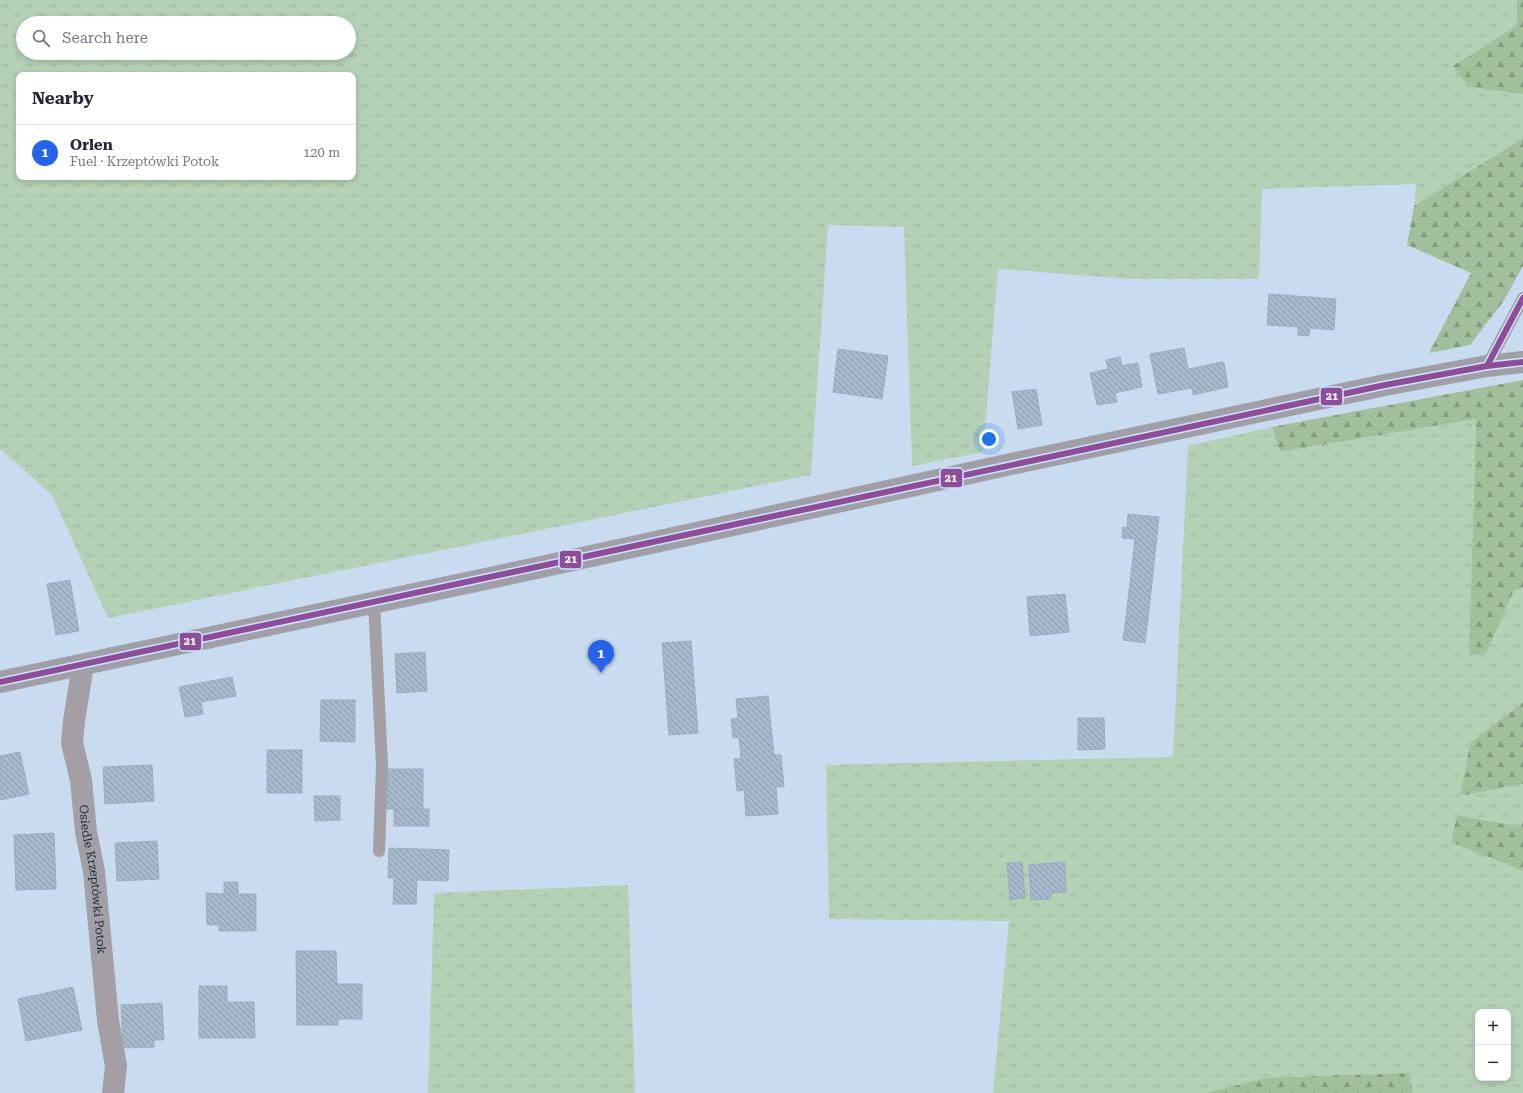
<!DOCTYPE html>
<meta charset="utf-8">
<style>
:root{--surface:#fff;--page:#f6f6f7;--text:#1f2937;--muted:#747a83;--line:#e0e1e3;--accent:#2563eb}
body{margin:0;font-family:"Roboto Serif",serif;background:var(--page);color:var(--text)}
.controls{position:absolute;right:12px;bottom:12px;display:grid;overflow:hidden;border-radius:8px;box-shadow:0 2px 6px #0003}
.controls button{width:36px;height:36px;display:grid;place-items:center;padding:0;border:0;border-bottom:1px solid var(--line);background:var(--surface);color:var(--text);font:20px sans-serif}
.you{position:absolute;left:989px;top:439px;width:14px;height:14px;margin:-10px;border:3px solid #fff;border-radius:50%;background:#1a73e8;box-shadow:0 0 0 6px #1a73e833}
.badge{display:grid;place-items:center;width:26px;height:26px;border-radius:50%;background:var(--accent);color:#fff;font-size:13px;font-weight:700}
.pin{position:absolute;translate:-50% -33px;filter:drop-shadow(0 1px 2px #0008)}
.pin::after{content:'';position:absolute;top:21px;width:14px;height:12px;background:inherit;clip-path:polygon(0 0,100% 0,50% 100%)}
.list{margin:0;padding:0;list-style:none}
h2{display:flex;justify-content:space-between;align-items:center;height:52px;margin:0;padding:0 16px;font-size:17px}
h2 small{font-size:13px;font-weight:400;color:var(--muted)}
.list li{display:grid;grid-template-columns:26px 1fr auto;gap:12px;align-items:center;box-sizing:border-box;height:56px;padding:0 16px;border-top:1px solid var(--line)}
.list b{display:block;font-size:15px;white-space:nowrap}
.list p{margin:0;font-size:13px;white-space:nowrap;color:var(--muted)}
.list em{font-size:13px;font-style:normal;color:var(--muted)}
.icon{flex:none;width:22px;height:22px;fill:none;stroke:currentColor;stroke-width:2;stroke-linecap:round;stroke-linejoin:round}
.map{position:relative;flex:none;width:1523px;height:1093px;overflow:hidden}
.search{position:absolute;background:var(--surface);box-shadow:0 2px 6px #0003;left:16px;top:16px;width:340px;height:44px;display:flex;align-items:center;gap:10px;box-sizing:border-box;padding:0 14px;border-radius:22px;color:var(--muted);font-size:15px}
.panel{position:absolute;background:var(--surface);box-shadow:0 2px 6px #0003;left:16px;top:72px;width:340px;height:108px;border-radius:8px}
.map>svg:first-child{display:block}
.grass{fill:url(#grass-tufts);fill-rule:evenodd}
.forest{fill:url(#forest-firs)}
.building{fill:url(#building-back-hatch);stroke:#9aadc1}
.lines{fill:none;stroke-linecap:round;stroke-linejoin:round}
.lane{stroke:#a39fa5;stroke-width:12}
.street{stroke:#a39fa5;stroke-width:22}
.secondary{stroke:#a09fa8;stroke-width:22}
.bus-1-casing{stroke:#cfe6ff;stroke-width:9}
.bus-1{stroke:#8e4d99;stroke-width:6}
.labels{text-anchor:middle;stroke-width:4;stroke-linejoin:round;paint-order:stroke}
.street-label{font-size:12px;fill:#132a41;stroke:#cfe6ff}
.line-badge{stroke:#cfe6ff;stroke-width:1.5}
.badge-label{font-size:11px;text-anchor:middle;font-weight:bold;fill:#fff}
</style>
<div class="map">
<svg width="1523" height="1093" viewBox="0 0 1523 1093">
<defs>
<pattern id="grass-tufts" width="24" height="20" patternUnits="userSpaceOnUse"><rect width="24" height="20" fill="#b5d1b5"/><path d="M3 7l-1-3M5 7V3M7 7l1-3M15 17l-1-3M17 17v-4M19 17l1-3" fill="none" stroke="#9bb49d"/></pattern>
<pattern id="forest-firs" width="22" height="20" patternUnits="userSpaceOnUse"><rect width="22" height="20" fill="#a1bf9b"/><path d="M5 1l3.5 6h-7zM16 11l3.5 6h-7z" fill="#829b80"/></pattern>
<pattern id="building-back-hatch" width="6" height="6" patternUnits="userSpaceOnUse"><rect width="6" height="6" fill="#a6b9cd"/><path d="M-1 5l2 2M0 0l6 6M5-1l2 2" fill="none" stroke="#8697a8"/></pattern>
</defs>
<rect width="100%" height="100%" fill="#c8dbef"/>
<g class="grass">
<path d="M0,0H1517V26L1469,87L1523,94V138L1414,206L1416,184L1262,189L1259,279H1129L998,269L983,452L912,466L904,227L828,225L811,475L108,618L52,495L0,449ZM23,23H349V53H23ZM19,75H353V177H19Z"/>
<path d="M1476,419L1469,655L1486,654L1514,589L1523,588V702L1470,743L1460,796L1523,784V820L1521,827L1457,815L1451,841L1523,871V1093H993L1009,921L829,919L826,765L1173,757L1188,446L1272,427L1280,452ZM1478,1012H1508V1078H1478Z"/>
<polygon points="628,885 635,1093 428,1093 434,893"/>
</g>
<g class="forest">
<polygon points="1517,0 1523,0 1523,94 1469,87 1453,66 1517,26"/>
<polygon points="1523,138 1523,266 1503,302 1470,345 1429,353 1471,273 1407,245 1414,206"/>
<polygon points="1523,380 1523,588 1514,590 1486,654 1469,655 1476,419 1280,452 1272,427"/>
<polygon points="1523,702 1523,784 1460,796 1470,743"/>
<polygon points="1457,815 1521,827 1523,820 1523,871 1451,842"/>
<polygon points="1409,1073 1413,1093 1206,1093 1266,1078"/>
</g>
<g class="building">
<polygon points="1269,294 1336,299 1334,330 1310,328 1309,336 1298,335 1298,327 1267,325"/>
<polygon points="1184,348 1188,369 1222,362 1224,363 1228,387 1193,395 1192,388 1158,394 1150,354"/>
<polygon points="838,349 888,356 882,399 833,392"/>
<polygon points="1120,357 1122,366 1138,363 1142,387 1115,393 1117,402 1097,405 1090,373 1108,369 1106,360"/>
<polygon points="1036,389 1042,425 1018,429 1012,392"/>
<polygon points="1128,514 1159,517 1148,619 1126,617 1135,539 1122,538 1123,527 1127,528"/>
<polygon points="70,580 79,631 56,635 47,584"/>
<polygon points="1065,594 1069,632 1030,636 1027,597"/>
<polygon points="1126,617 1148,619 1145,643 1123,640"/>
<polygon points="691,641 698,733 669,735 662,643"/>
<polygon points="425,652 427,691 397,693 395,654"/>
<polygon points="232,677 236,696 201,702 203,714 185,717 179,687"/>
<polygon points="768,696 774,755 781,755 784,787 776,787 778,814 746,816 744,790 737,791 734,759 741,758 739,737 733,738 731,719 738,718 736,699"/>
<polygon points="321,700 355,700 355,742 320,741"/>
<polygon points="1078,718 1104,718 1105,749 1078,750"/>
<rect x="267" y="750" width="35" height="43"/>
<polygon points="20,752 29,794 0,800 0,756"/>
<polygon points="152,765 154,801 105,804 103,767"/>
<rect x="387" y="769" width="36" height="40"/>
<polygon points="314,796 340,796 340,820 315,821"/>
<rect x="394" y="809" width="35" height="17"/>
<polygon points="54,833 56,889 16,890 14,835"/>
<polygon points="157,841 159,879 117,881 115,843"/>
<polygon points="389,848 449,850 448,881 417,880 416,904 393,904 394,878 388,878"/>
<polygon points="1022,862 1025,898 1010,900 1007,863"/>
<polygon points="1065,862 1066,892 1050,893 1050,899 1031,900 1029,865"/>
<polygon points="224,882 238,882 238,894 256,894 256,931 219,931 219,925 207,925 206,893 224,894"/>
<polygon points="296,951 336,951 337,984 362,984 362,1019 338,1019 338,1025 297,1025"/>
<polygon points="199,986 227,986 227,1002 254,1002 255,1038 199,1038"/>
<polygon points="73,987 82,1030 26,1041 18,999"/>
<polygon points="162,1003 164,1040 154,1040 154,1047 123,1048 121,1005"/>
</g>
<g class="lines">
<g class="lane">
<polyline points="1487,366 1523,298"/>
<polyline points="374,602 382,765 379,851"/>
</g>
<path class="street" id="s1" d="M83,665L74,721L72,743L81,780L86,832L94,871L108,1020L116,1066L113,1093"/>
<polyline class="secondary" points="0,682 532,569 1011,464 1385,385 1487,366 1523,362"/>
<defs>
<g id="bus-1">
<polyline points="1487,366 1523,298"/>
<polyline points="0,682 1385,385 1487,366 1523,362"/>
</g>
</defs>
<use href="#bus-1" class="bus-1-casing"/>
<use href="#bus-1" class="bus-1"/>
</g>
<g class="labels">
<g class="street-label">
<text dy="4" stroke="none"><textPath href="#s1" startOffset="217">Osiedle Krzeptówki Potok</textPath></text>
</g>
</g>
<g class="line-badge">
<rect x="1320" y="387" width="23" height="19" rx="4" fill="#8e4d99"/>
<rect x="940" y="468" width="23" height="20" rx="4" fill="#8e4d99"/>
<rect x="559" y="550" width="23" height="19" rx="4" fill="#8e4d99"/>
<rect x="179" y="632" width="23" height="19" rx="4" fill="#8e4d99"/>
</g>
<g class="badge-label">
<text x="1332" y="400">21</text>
<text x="951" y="482">21</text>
<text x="571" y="563">21</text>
<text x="190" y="645">21</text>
</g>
</svg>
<div class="controls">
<button>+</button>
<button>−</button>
</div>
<div class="you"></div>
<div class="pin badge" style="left:601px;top:673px">1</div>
<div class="search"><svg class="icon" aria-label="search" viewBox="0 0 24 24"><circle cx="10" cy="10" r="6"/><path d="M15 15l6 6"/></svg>Search here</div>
<section class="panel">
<h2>Nearby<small></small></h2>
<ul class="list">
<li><span class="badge">1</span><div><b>Orlen</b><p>Fuel · Krzeptówki Potok</p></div><em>120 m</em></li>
</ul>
</section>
</div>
